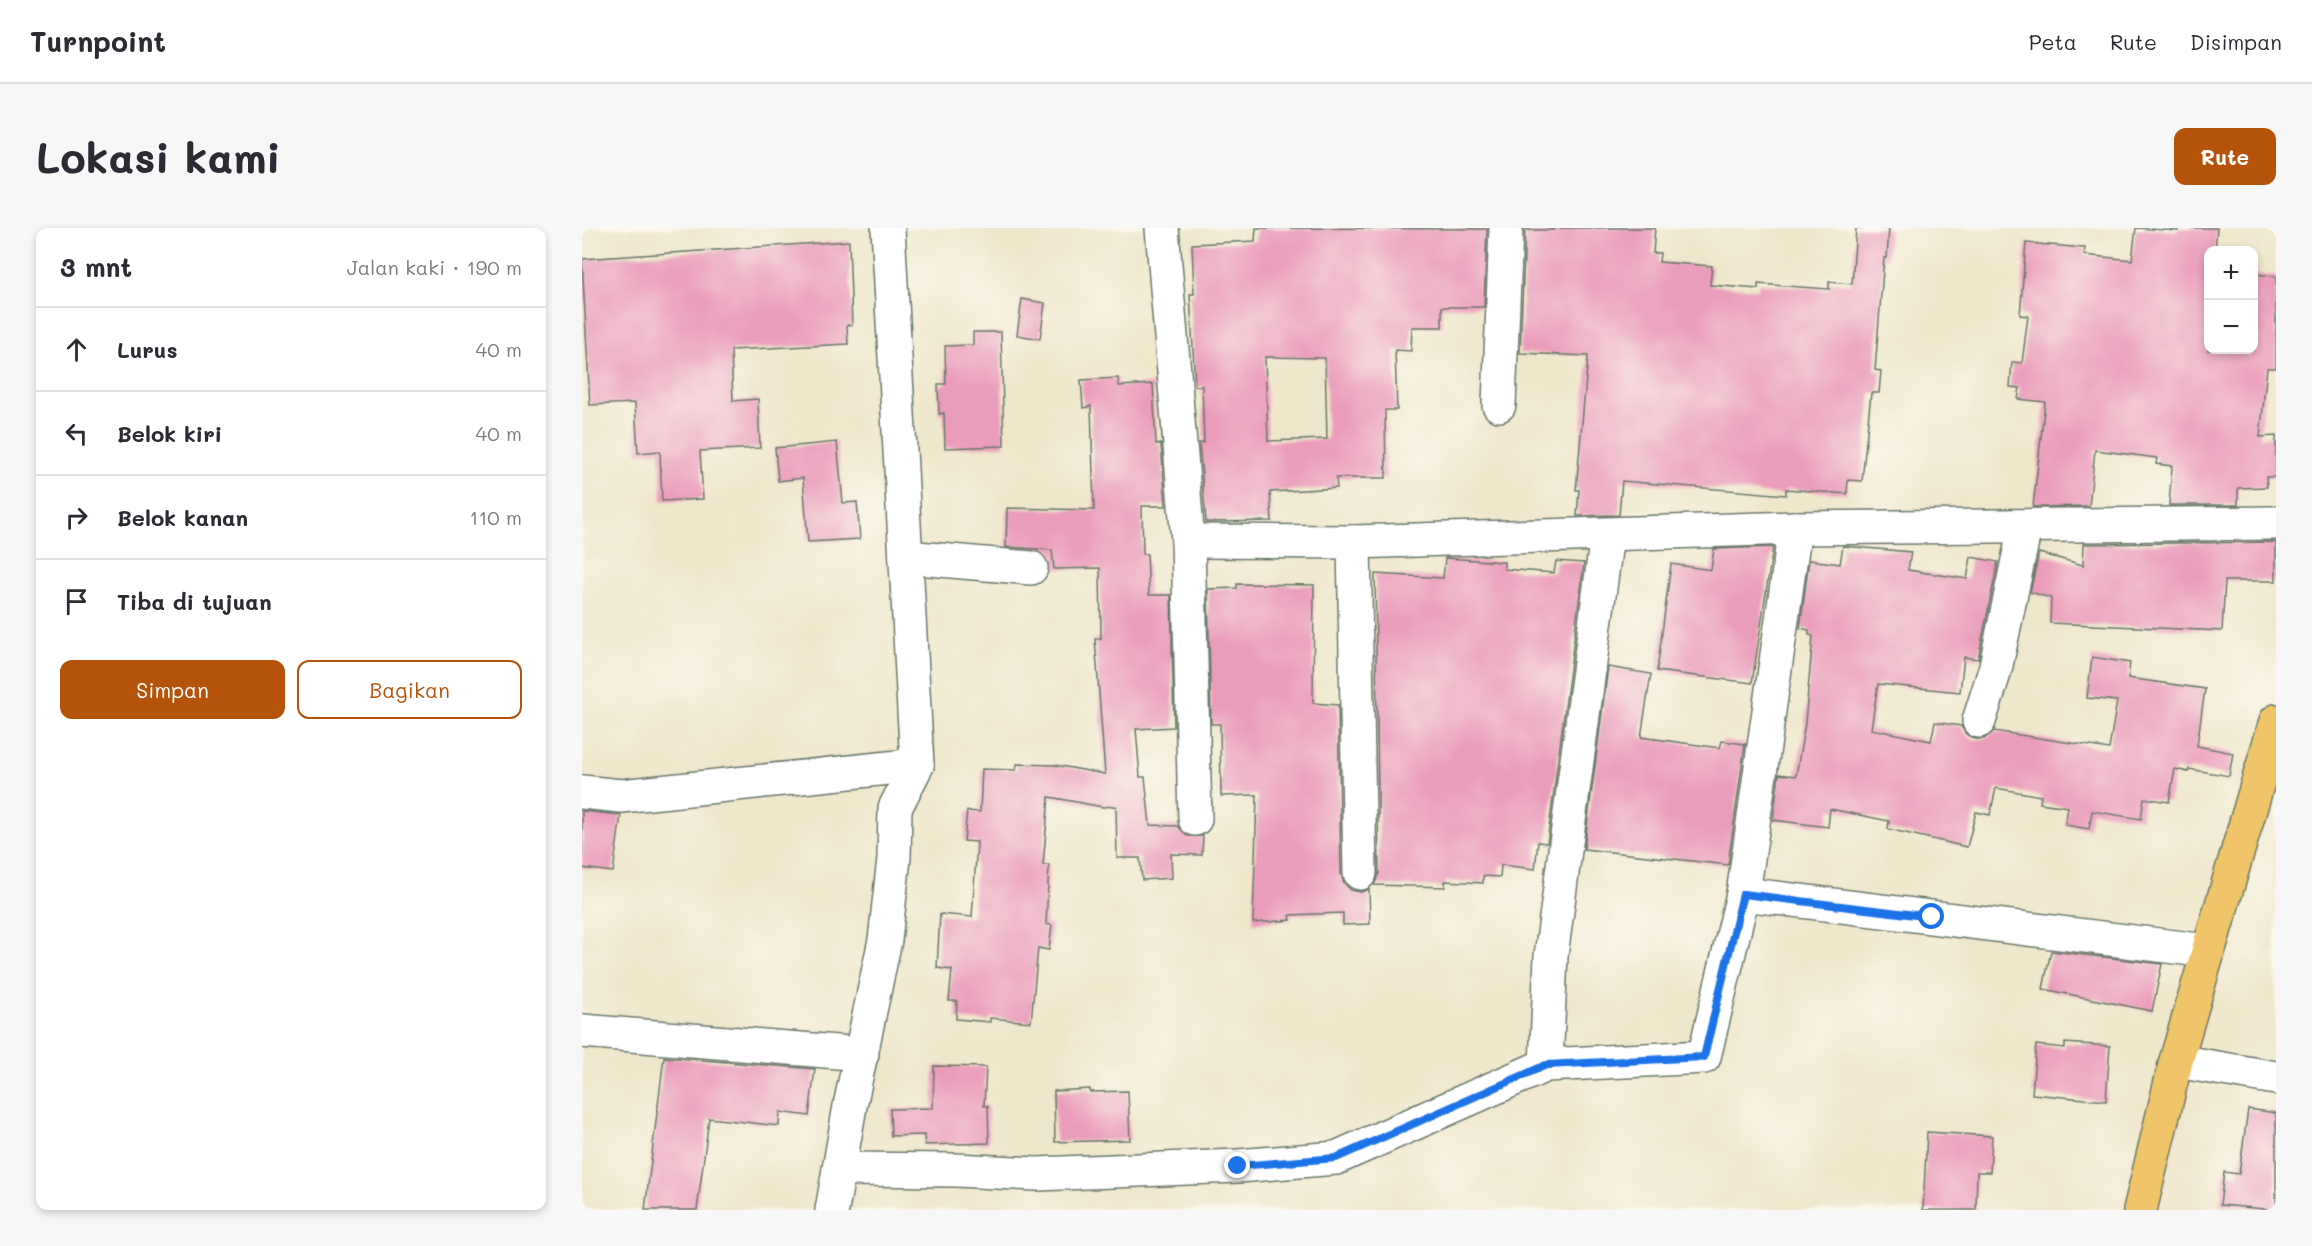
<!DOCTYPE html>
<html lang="id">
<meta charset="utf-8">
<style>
:root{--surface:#fff;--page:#f7f7f7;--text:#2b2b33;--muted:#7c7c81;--line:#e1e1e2;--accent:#b45309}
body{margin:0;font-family:Mali,sans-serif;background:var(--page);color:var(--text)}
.controls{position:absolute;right:18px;top:18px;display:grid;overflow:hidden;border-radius:12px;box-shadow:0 3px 9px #0003}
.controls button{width:54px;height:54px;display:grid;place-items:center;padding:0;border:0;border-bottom:2px solid var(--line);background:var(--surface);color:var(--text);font:30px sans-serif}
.stop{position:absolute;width:18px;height:18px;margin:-14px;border:4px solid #1a73e8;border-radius:50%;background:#fff}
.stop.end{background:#1a73e8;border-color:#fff;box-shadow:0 2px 6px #0008}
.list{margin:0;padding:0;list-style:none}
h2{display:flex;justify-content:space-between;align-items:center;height:78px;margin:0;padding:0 24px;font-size:26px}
h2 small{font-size:20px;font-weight:400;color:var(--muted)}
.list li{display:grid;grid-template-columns:39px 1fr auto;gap:18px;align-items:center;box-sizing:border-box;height:84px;padding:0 24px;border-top:2px solid var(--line)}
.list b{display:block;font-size:22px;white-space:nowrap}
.list em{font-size:20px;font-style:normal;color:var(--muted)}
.actions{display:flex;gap:12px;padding:18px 24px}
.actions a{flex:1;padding:14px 0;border:2px solid var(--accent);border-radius:12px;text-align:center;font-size:21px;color:var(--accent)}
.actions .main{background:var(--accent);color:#fff}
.icon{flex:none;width:33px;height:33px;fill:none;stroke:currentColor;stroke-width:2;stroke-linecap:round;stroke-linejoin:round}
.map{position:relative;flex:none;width:1694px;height:982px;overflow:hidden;border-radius:12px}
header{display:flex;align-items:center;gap:36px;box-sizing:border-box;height:84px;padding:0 30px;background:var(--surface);border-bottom:2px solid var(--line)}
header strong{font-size:28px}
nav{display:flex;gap:33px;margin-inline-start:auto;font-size:21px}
.intro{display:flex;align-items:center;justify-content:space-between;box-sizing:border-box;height:144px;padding:0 36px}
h1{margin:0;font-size:42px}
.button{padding:15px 27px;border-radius:12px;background:var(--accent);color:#fff;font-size:21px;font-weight:700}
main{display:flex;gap:36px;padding:0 36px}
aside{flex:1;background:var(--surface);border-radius:12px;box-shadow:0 3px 9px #0003}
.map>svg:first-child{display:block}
.building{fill:#ea9cbb;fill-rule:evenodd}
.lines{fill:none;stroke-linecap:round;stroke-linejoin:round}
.minor-casing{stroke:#687869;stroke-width:36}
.highway-casing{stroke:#687869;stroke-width:36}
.minor{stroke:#fff;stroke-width:33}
.highway{stroke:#f0c469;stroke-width:33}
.route{stroke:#1a73e8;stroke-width:8}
</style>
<header>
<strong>Turnpoint</strong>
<nav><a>Peta</a><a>Rute</a><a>Disimpan</a></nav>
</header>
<div class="intro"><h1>Lokasi kami</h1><a class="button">Rute</a></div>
<main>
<aside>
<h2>3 mnt<small>Jalan kaki · 190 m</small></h2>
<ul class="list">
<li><svg class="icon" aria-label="ahead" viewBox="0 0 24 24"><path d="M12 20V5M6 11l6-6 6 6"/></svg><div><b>Lurus</b></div><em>40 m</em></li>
<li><svg class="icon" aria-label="left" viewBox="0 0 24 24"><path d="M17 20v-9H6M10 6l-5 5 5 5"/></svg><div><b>Belok kiri</b></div><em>40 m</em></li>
<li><svg class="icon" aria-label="right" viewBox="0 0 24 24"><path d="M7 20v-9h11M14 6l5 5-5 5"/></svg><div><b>Belok kanan</b></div><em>110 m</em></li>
<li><svg class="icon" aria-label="arrive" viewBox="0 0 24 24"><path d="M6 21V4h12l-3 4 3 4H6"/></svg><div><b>Tiba di tujuan</b></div></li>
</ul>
<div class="actions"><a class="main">Simpan</a><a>Bagikan</a></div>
</aside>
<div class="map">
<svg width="1694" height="982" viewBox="0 0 1694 982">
<rect width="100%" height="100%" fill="#fbf7ec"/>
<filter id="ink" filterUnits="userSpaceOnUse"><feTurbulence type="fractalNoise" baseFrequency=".0167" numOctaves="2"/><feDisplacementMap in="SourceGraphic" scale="12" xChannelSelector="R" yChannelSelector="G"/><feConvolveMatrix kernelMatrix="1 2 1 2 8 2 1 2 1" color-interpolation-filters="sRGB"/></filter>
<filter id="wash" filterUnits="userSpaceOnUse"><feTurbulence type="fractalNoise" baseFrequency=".008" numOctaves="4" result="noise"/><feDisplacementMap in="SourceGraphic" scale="24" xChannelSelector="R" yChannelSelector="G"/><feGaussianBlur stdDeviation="1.35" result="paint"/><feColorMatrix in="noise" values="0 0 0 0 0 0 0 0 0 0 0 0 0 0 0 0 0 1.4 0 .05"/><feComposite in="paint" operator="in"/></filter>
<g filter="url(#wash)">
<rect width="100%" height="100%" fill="#efe7cb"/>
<g id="blocks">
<g class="building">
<path d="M674,0L905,1L902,79H860V99H830L829,123L813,122L815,182H803L804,250H754L755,260L688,264L690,293L624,294L617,215H622L620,158H613L608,66H612L610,16L673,13ZM683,129L743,130L745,211L686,213Z"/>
<polygon points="970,0 1073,0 1071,25 1078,25 1077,34 1130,38 1128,57 1176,61 1176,56 1247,61 1247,54 1270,56 1274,0 1307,0 1305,30 1302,30 1293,142 1299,143 1297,165 1289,165 1280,253 1266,252 1265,266 1204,261 1204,267 1040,253 1037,287 995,288 997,262 994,262 1006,128 938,125 943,2 972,2"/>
<polygon points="1554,0 1596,3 1596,0 1635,0 1633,22 1626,22 1626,122 1671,122 1671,46 1694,48 1694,140 1685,140 1678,209 1694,208 1694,249 1684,249 1685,259 1656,260 1656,277 1587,277 1590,238 1574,236 1575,230 1513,222 1507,278 1451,279 1463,174 1436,171 1438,160 1428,159 1430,134 1440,135 1446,88 1438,87 1444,15 1503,20 1502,27 1550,32"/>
<polygon points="267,13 270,97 265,97 266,116 149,122 151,173 176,171 178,220 118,223 121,271 80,273 78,223 56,225 53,175 8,177 0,31"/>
<polygon points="440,71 463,75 458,111 435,107"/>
<polygon points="391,104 419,104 422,218 363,220 362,185 357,186 356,156 364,156 363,118 391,117"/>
<polygon points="536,150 537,158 571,156 574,216 579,216 584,278 560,278 561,326 565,326 567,367 589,367 592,499 554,501 558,549 563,549 568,597 596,598 605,608 621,608 620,627 589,626 590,650 560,652 558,630 535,630 534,578 521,579 467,569 461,637 467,637 464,696 470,697 467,722 456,720 449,794 408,790 408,794 374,791 375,773 367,773 370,742 355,740 358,686 390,689 395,614 382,613 385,583 398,584 400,541 434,542 435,536 473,537 523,546 513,411 519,410 518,340 472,341 470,322 424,319 425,280 512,282 509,178 501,180 499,152"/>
<polygon points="255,214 261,275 275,274 278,311 226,314 221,250 196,253 193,220"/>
<polygon points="1694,314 1694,353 1643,353 1640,403 1468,395 1469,370 1448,364 1457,325 1501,337 1502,316"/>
<polygon points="1261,318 1329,324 1326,342 1385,351 1389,329 1416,334 1396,431 1382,429 1378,464 1296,456 1289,501 1349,513 1353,494 1379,498 1384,506 1392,511 1402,511 1412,503 1527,521 1535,473 1505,470 1510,429 1548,435 1546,450 1623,461 1615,518 1651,525 1647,548 1607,541 1606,544 1593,541 1587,574 1562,570 1559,591 1510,583 1507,601 1483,597 1486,579 1458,575 1459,568 1414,560 1408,587 1394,584 1385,619 1306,601 1307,593 1248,581 1246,599 1191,592 1197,546 1214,548 1223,495 1231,408 1227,407 1227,402 1218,400 1227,332 1258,336"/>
<polygon points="1191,319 1170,455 1075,443 1089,336 1129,342 1132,321"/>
<polygon points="863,330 922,334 922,341 972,345 974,333 1002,335 965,615 956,614 953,641 919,637 918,649 901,648 901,655 863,653 863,659 792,657 797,645 793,346 861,350"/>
<polygon points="655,356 732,357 731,475 756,477 759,646 762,655 769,662 779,664 787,661 788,696 761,697 761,685 708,687 709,692 671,695 675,567 639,568 638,496 629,496 626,361 655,360"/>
<polygon points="1026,439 1069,446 1059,509 1138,520 1140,513 1163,516 1146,637 1002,621"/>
<polygon points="0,583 39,587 31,644 0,640"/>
<polygon points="1469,723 1580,736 1570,783 1461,761"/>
<polygon points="1483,815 1528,818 1524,873 1450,866 1454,817 1483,820"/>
<polygon points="82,829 233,841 227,888 198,884 197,898 127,890 115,982 63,982"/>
<polygon points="352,838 404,839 402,878 406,878 407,915 343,917 342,907 309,908 308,881 351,880"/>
<polygon points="508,861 508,864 546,863 548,912 473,914 472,863"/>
<polygon points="1666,881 1694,885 1694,982 1638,977 1642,944 1657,946"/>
<polygon points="1345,904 1410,908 1408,944 1395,944 1394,982 1341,982"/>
</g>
</g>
</g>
<g filter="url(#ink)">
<use href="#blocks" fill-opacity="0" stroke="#687869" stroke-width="1.5"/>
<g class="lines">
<defs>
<g id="minor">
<polyline points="580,0 606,313 613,591"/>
<polyline points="917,177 924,0"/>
<polyline points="606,313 772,314 1213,300 1694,295"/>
<polyline points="772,314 778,645"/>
<polyline points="324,329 449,340"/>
<polyline points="1397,493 1413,442 1443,299"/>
<polyline points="0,564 39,568 335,537"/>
<polyline points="1161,666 1626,723"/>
<polyline points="0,803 280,826"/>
<polyline points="1594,833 1694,850"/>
<polyline points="964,837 969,728 1025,307"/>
<polyline points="257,941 374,942 455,946 656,938 754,930 964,837 1122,829 1161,666 1213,300"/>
<polyline points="250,982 268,878 303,712 312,630 313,580 335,537 306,0"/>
</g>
<polyline id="highway" points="1558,982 1594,833 1694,493"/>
</defs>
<use href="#minor" class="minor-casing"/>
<use href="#highway" class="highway-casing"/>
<use href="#minor" class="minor"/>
<use href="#highway" class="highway"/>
</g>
</g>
<g class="lines" filter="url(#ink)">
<polyline class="route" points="656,938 754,930 964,837 1122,829 1161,666 1350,689"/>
</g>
</svg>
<div class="controls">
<button>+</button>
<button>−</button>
</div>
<div class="stop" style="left:1350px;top:689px"></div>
<div class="stop end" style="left:656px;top:938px"></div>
</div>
</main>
